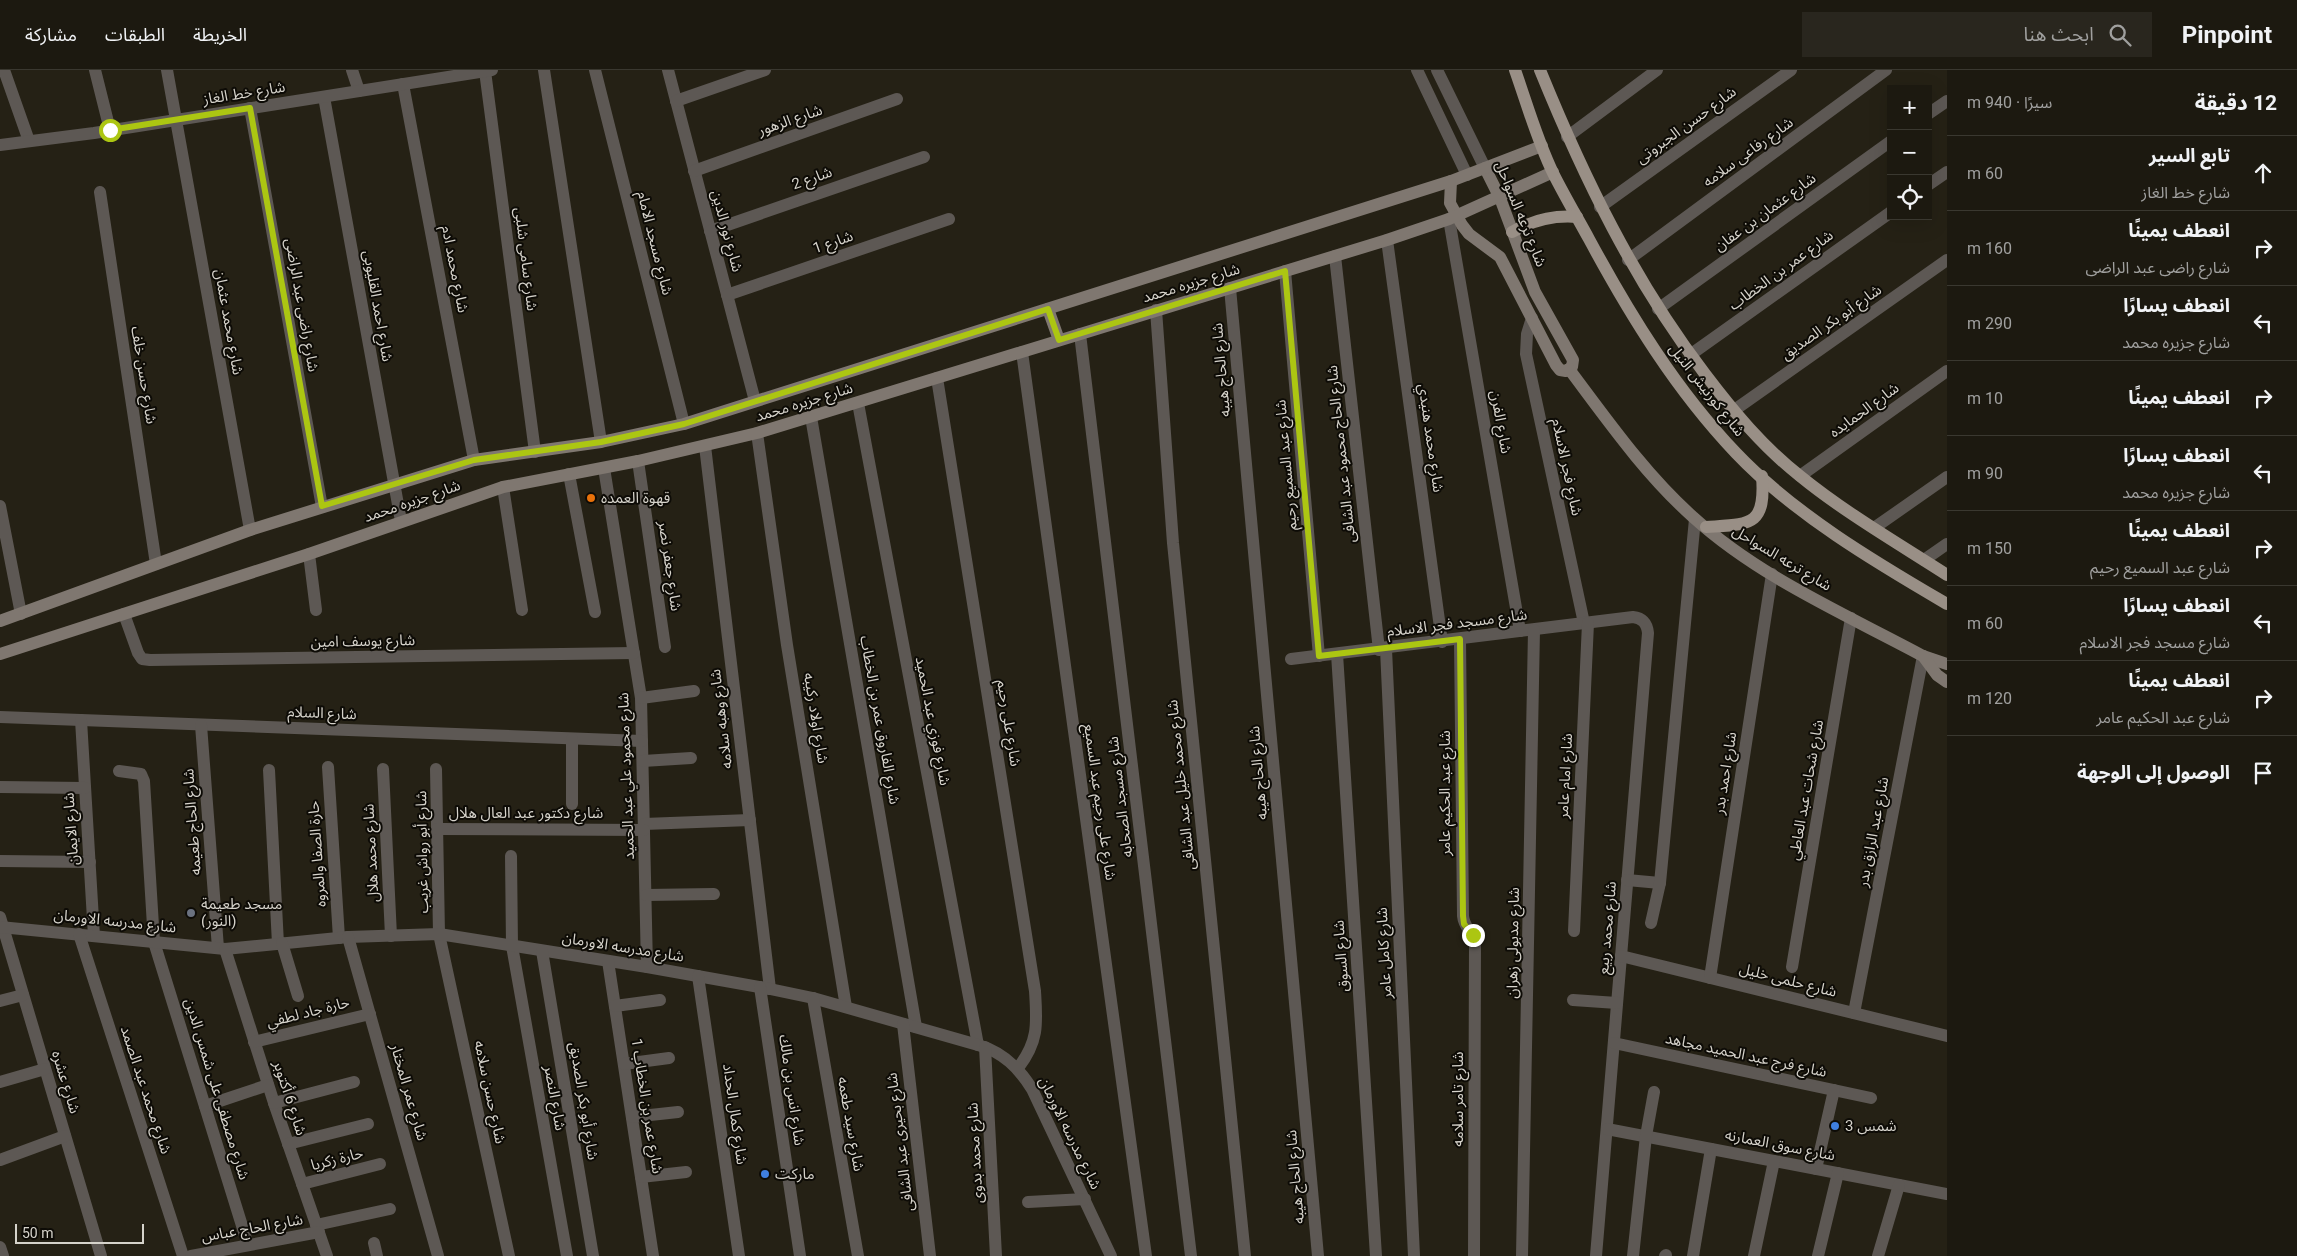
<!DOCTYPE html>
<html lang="ar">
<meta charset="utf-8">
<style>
:root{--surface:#1c1910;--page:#29261e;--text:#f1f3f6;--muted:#a0a09f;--line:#3a3830}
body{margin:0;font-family:Roboto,"Noto Sans Arabic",sans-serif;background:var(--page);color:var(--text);direction:rtl}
.controls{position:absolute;right:15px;top:15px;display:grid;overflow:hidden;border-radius:0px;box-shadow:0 5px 20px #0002}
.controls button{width:45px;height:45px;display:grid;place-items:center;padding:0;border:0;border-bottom:1px solid var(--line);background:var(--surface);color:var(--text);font:25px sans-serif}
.scale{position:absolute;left:15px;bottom:12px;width:129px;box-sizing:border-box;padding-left:5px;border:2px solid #d6d3cb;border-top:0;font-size:14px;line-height:18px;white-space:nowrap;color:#d6d3cb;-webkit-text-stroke:4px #0d0b06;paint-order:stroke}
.stop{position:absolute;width:15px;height:15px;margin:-11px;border:4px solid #acc612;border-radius:50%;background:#fff}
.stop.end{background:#acc612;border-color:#fff;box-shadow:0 1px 5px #0008}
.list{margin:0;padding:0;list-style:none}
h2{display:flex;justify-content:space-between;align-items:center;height:65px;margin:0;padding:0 20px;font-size:21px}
h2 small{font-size:16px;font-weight:400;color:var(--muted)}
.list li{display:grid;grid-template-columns:32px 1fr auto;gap:15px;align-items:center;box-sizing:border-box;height:75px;padding:0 20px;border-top:1px solid var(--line)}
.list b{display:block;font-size:19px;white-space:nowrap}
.list p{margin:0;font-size:16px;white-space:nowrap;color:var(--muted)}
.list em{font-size:16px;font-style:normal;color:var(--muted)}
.icon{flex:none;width:28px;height:28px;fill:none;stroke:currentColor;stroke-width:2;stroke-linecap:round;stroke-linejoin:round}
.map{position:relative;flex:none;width:1947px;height:1186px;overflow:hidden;direction:ltr}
header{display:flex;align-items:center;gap:30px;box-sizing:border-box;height:70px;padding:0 25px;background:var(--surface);border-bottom:1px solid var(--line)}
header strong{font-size:24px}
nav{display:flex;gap:28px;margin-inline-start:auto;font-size:18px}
.search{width:350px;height:45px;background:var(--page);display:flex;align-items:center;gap:12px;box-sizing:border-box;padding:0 18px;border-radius:0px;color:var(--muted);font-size:19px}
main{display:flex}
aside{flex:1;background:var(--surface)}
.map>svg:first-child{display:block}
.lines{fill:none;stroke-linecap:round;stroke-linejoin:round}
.street{stroke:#5d5854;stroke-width:12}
.secondary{stroke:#7f7770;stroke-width:12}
.primary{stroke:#998f86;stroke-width:12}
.route{stroke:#acc612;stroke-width:6}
.food-dot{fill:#e8710a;stroke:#0d0b06;stroke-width:2}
.worship-dot{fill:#6b7280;stroke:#0d0b06;stroke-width:2}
.shop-dot{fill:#3f7fe0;stroke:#0d0b06;stroke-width:2}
.labels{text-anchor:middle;stroke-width:4;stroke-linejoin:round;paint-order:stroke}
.street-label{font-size:15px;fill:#d6d3cb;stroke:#0d0b06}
.poi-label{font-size:15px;fill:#d6d3cb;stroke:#0d0b06;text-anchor:start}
</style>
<header>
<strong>Pinpoint</strong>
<div class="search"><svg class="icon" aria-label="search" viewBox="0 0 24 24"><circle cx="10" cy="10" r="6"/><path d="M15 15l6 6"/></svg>ابحث هنا</div>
<nav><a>الخريطة</a><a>الطبقات</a><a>مشاركة</a></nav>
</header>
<main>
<aside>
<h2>12 دقيقة<small>سيرًا · 940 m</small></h2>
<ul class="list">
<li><svg class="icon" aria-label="ahead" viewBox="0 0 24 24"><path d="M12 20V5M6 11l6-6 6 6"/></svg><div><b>تابع السير</b><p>شارع خط الغاز</p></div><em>60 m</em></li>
<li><svg class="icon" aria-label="right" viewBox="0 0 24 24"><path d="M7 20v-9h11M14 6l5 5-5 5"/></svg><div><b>انعطف يمينًا</b><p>شارع راضى عبد الراضى</p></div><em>160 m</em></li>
<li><svg class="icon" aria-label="left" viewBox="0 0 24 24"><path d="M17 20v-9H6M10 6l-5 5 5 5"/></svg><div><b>انعطف يسارًا</b><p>شارع جزيره محمد</p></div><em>290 m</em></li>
<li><svg class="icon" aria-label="right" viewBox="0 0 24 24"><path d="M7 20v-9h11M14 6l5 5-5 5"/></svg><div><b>انعطف يمينًا</b></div><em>10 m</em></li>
<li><svg class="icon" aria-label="left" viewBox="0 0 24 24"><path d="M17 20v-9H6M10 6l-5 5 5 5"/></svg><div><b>انعطف يسارًا</b><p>شارع جزيره محمد</p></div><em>90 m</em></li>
<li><svg class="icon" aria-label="right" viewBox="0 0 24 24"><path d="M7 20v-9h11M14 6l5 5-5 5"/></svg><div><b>انعطف يمينًا</b><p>شارع عبد السميع رحيم</p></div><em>150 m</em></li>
<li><svg class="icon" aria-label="left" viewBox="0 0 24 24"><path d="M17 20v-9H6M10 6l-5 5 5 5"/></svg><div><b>انعطف يسارًا</b><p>شارع مسجد فجر الاسلام</p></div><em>60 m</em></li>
<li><svg class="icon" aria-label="right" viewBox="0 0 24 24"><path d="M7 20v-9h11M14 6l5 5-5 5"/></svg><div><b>انعطف يمينًا</b><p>شارع عبد الحكيم عامر</p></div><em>120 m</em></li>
<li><svg class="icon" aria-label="arrive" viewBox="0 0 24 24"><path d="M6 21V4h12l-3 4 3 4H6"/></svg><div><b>الوصول إلى الوجهة</b></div></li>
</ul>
</aside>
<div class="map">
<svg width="1947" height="1186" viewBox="0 0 1947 1186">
<rect width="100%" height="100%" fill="#252115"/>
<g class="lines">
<g class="street">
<polyline points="4,0 29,71"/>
<polyline points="95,0 110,60"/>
<polyline points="167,0 250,460"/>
<polyline points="352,0 359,21"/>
<polyline points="544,0 601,372"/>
<polyline points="595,0 684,354"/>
<polyline points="668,0 755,331"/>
<polyline points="1417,0 1467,105"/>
<polyline points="1437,0 1485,98"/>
<polyline points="485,1 535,382"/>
<polyline points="403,14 474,390"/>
<polyline points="324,27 401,451"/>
<polyline points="676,31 765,0"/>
<polyline points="250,38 322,437"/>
<polyline points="1928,44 1947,31"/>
<polyline points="1567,67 1657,0"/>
<polyline points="0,75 94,63 492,0"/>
<polyline points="694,101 897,29"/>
<polyline points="1928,115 1947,102"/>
<polyline points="100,122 156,494"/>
<polyline points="1600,137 1791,0"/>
<polyline points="1449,149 1520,561"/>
<polyline points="710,161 924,87"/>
<polyline points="1387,170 1442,572"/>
<polyline points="1335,186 1379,580"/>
<polyline points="1628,190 1886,0"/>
<polyline points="1285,201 1319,586"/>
<polyline points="1230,218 1318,1186"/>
<polyline points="727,225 949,149"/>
<polyline points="1658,239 1891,71"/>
<polyline points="1156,240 1173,473 1245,1186"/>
<polyline points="1532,248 1527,264 1526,284 1584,553"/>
<polyline points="1080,264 1191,1186"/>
<polyline points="1022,282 1146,1186"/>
<polyline points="1690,285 1891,142"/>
<path d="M937,308L1035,921C1037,953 1039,971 1018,998"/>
<polyline points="858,333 978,975"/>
<polyline points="1733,341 1947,190"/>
<polyline points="811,347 916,957"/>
<polyline points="757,363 787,575 846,937"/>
<polyline points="705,376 770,919"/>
<polyline points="638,391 665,577"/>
<polyline points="604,398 641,628 647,897"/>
<polyline points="569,404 595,542"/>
<polyline points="1800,406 1947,301"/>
<polyline points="503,417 522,540"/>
<polyline points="0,436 21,544"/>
<polyline points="1874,458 1947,407"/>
<polyline points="309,484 316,540"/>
<polyline points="1924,490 1947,474"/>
<polyline points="124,544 138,583 142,589 150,590 634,583"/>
<path d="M1460,569L1463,846C1464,857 1472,862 1475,872L1474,1186"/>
<polyline points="1386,579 1414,1186"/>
<polyline points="1337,584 1376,1186"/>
<path d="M1291,589L1633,547C1642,548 1647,553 1648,563L1596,1186"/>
<polyline points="641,628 694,621"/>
<polyline points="0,647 642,671"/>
<polyline points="81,650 94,866"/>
<polyline points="201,655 218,878"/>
<polyline points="572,669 572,734"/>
<polyline points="643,691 691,688"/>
<polyline points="328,697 339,868"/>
<polyline points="383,699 391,866"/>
<polyline points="436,699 439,864 509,1186"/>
<polyline points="269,700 278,874"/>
<polyline points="119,701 141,704 144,711 154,872 248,1175"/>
<polyline points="0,717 85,718"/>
<polyline points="644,754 750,750"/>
<polyline points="437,759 644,760"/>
<polyline points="511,786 512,876 567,1186"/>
<polyline points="0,791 90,792"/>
<polyline points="1627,810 1660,813"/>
<polyline points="646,825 714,824"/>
<polyline points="0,847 101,1186"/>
<polyline points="1651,853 1660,813 1695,449"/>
<path d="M0,857L225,879L348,867L439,864L647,897L770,919L813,928L978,975C1003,982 1019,998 1032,1019L1111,1186"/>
<polyline points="1574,861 1588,553"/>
<polyline points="79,864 183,1186"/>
<polyline points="348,867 438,1186"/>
<polyline points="282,873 298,926"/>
<polyline points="225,879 274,1033 327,1186"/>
<polyline points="542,881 593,1186"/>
<polyline points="1621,886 1947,966"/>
<polyline points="608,891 653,1186"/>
<polyline points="1792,897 1851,548"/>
<polyline points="698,906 739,1186"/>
<polyline points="1710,908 1772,504"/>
<polyline points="760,917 800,1186"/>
<polyline points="813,928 858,1186"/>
<polyline points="1573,930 1617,933"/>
<polyline points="0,931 23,925"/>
<polyline points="615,936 660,930"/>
<polyline points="1854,943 1923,586"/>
<polyline points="903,954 930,1186"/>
<polyline points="254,972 370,944"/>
<polyline points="1614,973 1871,1028"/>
<polyline points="985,977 996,1186"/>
<polyline points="624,994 669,988"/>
<polyline points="0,1012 45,999"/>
<polyline points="274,1033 354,1012"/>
<polyline points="205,1036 268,1015"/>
<polyline points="632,1047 678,1042"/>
<polyline points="1607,1059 1947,1124"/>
<polyline points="288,1074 368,1054"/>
<polyline points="0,1090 65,1066"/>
<polyline points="1816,1099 1834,1020"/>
<polyline points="641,1107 686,1102"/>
<polyline points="302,1114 380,1094"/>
<polyline points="1028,1132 1085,1129"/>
<polyline points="316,1155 390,1139"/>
<polyline points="374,1173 377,1186"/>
<polyline points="0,1177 3,1186"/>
<polyline points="191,1186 319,1162"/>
<polyline points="1522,1186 1534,560"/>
<polyline points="1633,1186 1646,1066 1654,1022"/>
<polyline points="1665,1186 1666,1185"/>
<polyline points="1693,1186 1711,1079"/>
<polyline points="1754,1186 1774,1091"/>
<polyline points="1818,1186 1838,1103"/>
<polyline points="1878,1186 1899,1115"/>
</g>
<g class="secondary">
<polyline points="1451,111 1450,133 1462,155 1469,164 1500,187 1556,295 1560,300 1566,301 1572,297 1573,290 1535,222 1500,128 1485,98"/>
<polyline points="1048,239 1059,270"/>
<path d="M1569,299C1608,351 1645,404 1693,447C1759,507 1845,544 1923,586L1947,594"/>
<polyline points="0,551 250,460 474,390 601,372 684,354 1451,111 1542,76"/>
<polyline points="0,584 309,484 503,417 638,391 757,363 1387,170 1449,149 1553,102"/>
<polyline points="1923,586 1937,605 1947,612"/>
</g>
<g class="primary">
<path d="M1515,0C1527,34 1537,70 1553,103C1564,125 1577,147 1589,169C1630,245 1676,320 1736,383C1794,444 1875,492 1947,534"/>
<path d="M1540,0C1584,108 1634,211 1705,304C1733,341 1763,377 1800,406C1844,442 1899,474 1947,505"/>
<path d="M1512,162C1533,150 1553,145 1577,147"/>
<path d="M1706,457C1750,454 1766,457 1762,406"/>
</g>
</g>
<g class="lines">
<polyline class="route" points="110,60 250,38 322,436 474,390 601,372 684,354 1048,239 1059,270 1285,201 1319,586 1460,569 1463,846 1464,854 1473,865"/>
</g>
<circle class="food-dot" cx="591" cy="428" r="5"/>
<circle class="worship-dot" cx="191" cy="843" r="5"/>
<g class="shop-dot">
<circle cx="1835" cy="1056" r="5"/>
<circle cx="765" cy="1104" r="5"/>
</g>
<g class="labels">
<g class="street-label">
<text transform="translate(244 23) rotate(-9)" y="5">شارع خط الغاز</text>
<text transform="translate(790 50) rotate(-19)" y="5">شارع الزهور</text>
<text transform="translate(1686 55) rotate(-36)" y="5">شارع حسن الجبروتى</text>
<text transform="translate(1748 82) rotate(-36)" y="5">شارع رفاعى سلامه</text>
<text transform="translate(812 108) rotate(-19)" y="5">شارع 2</text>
<text transform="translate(1765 142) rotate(-36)" y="5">شارع عثمان بن عفان</text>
<text transform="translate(1521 144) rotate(68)" y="5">شارع ترعه السواحل</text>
<text transform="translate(727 161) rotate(75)" y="5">شارع نور الدين</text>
<text transform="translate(833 172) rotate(-19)" y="5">شارع 1</text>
<text transform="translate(655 173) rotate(76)" y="5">شارع مسجد الامام</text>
<text transform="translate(526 189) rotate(83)" y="5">شارع سامى شلبى</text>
<text transform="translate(455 199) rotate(79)" y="5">شارع محمد ادم</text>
<text transform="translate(1781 200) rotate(-36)" y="5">شارع عمر بن الخطاب</text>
<text transform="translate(1191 213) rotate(-17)" y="5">شارع جزيره محمد</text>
<text transform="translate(302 235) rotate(80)" y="5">شارع راضى عبد الراضى</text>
<text transform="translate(378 236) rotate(80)" y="5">شارع احمد القليوبى</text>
<text transform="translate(229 252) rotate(80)" y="5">شارع محمد عثمان</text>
<text transform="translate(1831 252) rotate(-35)" y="5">شارع أبو بكر الصديق</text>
<text transform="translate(1221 300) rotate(-95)" y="5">شارع الحاج هيبه</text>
<text transform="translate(144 305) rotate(81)" y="5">شارع حسن خلف</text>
<text transform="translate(1707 320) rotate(52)" y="5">شارع كورنيش النيل</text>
<text transform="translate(804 332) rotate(-17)" y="5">شارع جزيره محمد</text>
<text transform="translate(1864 340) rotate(-36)" y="5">شارع الحمايده</text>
<text transform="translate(1501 352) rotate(80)" y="5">شارع الفرن</text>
<text transform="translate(1431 368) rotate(82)" y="5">شارع محمد هنيدي</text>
<text transform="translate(1341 384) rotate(-96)" y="5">شارع الحاج محمود عبد الشافى</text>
<text transform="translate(1286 395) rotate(-95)" y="5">شارع عبد السميع رحيم</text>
<text transform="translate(1567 397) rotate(78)" y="5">شارع فجر الاسلام</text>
<text transform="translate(412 431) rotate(-19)" y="5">شارع جزيره محمد</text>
<text transform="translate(1782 488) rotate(31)" y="5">شارع ترعه السواحل</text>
<text transform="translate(670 496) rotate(82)" y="5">شارع جعفر نصر</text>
<text transform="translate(1457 553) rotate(-7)" y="5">شارع مسجد فجر الاسلام</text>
<text transform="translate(363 571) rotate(-1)" y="5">شارع يوسف امين</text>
<text transform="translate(322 643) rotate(2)" y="5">شارع السلام</text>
<text transform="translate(816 648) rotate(81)" y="5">شارع اولاد ركيبه</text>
<text transform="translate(721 649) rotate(-97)" y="5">شارع وهبه سلامه</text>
<text transform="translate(880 650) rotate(80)" y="5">شارع الفاروق عمر بن الخطاب</text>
<text transform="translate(933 651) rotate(79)" y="5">شارع فوزي عبد الحميد</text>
<text transform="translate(1009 653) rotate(81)" y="5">شارع على رحيم</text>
<text transform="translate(1258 703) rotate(-95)" y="5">شارع الحاج هيبه</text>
<text transform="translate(1725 703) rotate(-81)" y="5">شارع احمد بدر</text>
<text transform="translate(626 706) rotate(-92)" y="5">شارع محمود علي عبد الحميد</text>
<text transform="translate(1565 706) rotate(-87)" y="5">شارع امام عامر</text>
<text transform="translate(1181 715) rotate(-96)" y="5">شارع محمد خليل عبد الشافى</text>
<text transform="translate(1806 720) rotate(-80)" y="5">شارع شحات عبد العاطي</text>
<text transform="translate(1445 723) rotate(-90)" y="5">شارع عبد الحكيم عامر</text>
<text transform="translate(1120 727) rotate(-97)" y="5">شارع مسجد الصحابه</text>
<text transform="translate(1100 732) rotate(82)" y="5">شارع على رحيم عبد السميع</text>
<text x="526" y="748">شارع دكتور عبد العال هلال</text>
<text transform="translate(192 752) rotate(-94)" y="5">شارع الحاج طعيمه</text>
<text transform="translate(71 759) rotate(-94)" y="5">شارع الايمان</text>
<text transform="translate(1873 762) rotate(-79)" y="5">شارع عبد الرازق بدر</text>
<text transform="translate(422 782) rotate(-91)" y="5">شارع أبو رواش غريب</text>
<text transform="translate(371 783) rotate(-93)" y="5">شارع محمد هلال</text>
<text transform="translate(317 784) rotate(-94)" y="5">حارة الصفا والمروه</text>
<text transform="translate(115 851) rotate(6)" y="5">شارع مدرسه الاورمان</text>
<text transform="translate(1607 858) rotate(-85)" y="5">شارع محمد ربيع</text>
<text transform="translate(1513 873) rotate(-89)" y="5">شارع مدبولى زهران</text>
<text transform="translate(623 877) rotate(9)" y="5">شارع مدرسه الاورمان</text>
<text transform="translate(1384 883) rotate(-93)" y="5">شارع كامل عامر</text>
<text transform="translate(1341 886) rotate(-94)" y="5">شارع السوق</text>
<text transform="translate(1788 910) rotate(14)" y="5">شارع حلمى خليل</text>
<text transform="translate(308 942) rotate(-14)" y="5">حارة جاد لطفي</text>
<text transform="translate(1746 985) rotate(12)" y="5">شارع فرج عبد الحميد مجاهد</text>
<text transform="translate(66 1012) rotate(73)" y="5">شارع عشره</text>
<text transform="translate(217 1019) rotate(73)" y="5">شارع مصطفى على شمس الدين</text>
<text transform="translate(146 1020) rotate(72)" y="5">شارع محمد عبد الصمد</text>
<text transform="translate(792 1020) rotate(82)" y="5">شارع انس بن مالك</text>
<text transform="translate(409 1022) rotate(74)" y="5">شارع عمر المختار</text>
<text transform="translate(490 1022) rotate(78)" y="5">شارع حسن سلامه</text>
<text transform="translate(290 1028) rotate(72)" y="5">شارع 6 أكتوبر</text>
<text transform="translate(555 1028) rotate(80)" y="5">شارع النصر</text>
<text transform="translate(1458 1029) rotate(-90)" y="5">شارع تامر سلامه</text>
<text transform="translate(584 1031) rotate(81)" y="5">شارع أبو بكر الصديق</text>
<text transform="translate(647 1036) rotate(81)" y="5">شارع عمر بن الخطاب 1</text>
<text transform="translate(735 1044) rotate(82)" y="5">شارع كمال الحداد</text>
<text transform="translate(851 1054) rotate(80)" y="5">شارع سيد طعمه</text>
<text transform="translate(1070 1063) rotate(64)" y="5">شارع مدرسه الاورمان</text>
<text transform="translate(900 1072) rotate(-97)" y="5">شارع بحيرى عبد الشافى</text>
<text transform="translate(1780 1075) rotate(11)" y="5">شارع سوق العمارنه</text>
<text transform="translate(975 1083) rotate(-93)" y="5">شارع محمد بدوى</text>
<text transform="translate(337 1089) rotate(-14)" y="5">حارة زكريا</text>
<text transform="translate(1295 1107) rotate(-95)" y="5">شارع الحاج هيبه</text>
<text transform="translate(252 1158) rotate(-10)" y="5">شارع الحاج عباس</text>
</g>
<g class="poi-label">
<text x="601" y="433">قهوة العمده</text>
<text x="201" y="839">مسجد طعيمة<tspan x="201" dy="17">(النور)</tspan></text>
<text x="1845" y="1061">شمس 3</text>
<text x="775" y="1109">ماركت</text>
</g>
</g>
</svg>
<div class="controls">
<button>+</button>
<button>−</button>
<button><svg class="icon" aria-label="locate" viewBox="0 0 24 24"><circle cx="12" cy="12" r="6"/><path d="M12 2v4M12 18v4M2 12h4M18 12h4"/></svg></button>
</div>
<div class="scale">50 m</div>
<div class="stop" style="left:110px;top:60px"></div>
<div class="stop end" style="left:1473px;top:865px"></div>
</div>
</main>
